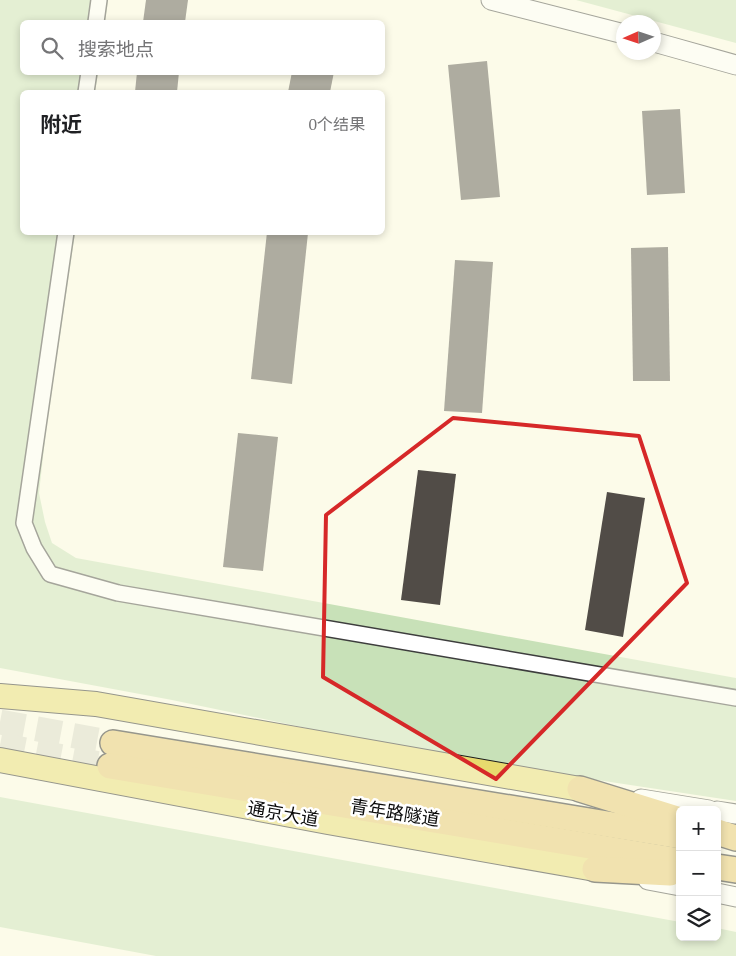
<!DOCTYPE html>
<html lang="zh">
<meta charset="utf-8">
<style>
:root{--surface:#fff;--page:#f6f6f6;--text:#202124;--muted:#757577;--line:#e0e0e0}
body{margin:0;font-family:"PT Serif","Noto Sans SC",serif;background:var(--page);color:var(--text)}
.controls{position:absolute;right:15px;bottom:15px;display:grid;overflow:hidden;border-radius:8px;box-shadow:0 2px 8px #0003}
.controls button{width:45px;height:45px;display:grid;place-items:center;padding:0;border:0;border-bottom:1px solid var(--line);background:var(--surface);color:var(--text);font:25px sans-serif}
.compass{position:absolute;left:616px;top:15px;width:45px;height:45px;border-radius:50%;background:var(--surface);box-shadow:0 2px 8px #0003;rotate:267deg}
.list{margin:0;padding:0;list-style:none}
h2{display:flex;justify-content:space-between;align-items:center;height:65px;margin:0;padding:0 20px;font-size:21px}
h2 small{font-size:16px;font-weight:400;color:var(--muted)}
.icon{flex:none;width:28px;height:28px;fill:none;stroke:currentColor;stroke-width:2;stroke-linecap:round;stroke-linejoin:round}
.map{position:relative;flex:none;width:736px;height:956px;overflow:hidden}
.search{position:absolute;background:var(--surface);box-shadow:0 2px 8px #0003;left:20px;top:20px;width:365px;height:55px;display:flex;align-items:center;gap:12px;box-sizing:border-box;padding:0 18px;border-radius:8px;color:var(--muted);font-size:19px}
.panel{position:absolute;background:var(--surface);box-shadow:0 2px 8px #0003;left:20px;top:90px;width:365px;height:145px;border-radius:8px}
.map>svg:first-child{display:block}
.green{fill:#c8e1b8}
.building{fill:#514c47}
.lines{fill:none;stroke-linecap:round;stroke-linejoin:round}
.trunk-tunnel{stroke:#d8d7c8;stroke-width:25;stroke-dasharray:25 12;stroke-linecap:butt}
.minor-casing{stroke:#3d3d3d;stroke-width:18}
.tertiary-casing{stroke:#3d3d3d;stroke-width:21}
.primary-casing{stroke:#1b1b1b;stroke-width:26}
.trunk-casing{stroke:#1b1b1b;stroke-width:28}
.minor{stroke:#fff;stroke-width:15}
.tertiary{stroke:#fff;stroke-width:19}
.primary{stroke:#e7da6e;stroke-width:24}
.trunk{stroke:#e4c468;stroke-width:25}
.marked{fill:none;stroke:#d62828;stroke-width:4;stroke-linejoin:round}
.labels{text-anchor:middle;stroke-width:5;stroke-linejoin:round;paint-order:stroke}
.street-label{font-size:18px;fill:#0a0a0a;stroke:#fff}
</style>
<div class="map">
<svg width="736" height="956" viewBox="0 0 736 956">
<rect width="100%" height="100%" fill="#fcfbe9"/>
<g class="green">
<polygon points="0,0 108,0 105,22 22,22 22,72 98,73 95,92 22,92 22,232 75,233 46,430 39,493 45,522 52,543 76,558 736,678 736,801 445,757 172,700 0,668"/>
<polygon points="576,0 736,0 736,43 591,4"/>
<polygon points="0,797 680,922 680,937 717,937 717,928 736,932 736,956 156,956 0,927"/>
</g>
<g class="building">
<polygon points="146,0 188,0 185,22 143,22"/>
<polygon points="487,61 500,197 461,200 448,65"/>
<polygon points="137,72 179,72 177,92 135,92"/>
<polygon points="292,72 334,72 330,92 288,92"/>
<polygon points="680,109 685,193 647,195 642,111"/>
<polygon points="267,232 308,233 292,384 251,379"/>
<polygon points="668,247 670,381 633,381 631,248"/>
<polygon points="455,260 493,262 482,413 444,411"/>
<polygon points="238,433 278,437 263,571 223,567"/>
<polygon points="418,470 456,474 440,605 401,600"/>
<polygon points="607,492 645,498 623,637 585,630"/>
</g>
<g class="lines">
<g class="trunk-tunnel">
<polyline points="0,722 113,743"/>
<polyline points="0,745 110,766"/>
</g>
<defs>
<g id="minor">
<polyline points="96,22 99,0"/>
<polyline points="86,92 89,72"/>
<polyline points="66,232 24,523 34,548 50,574 118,593 736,698"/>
</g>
<g id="tertiary">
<polyline points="491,0 624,34"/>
<polyline points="654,42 736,65"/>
<polyline points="641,799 709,810"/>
<polyline points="717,811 736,814"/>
<polyline points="648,880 680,886"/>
<polyline points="717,893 736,897"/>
</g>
<g id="primary">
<polyline points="0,696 96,704 580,789"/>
<polyline points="0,760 328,822 595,869"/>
</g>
<g id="trunk">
<polyline points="113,743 680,836"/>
<polyline points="110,766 680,861"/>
<polyline points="580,789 680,820"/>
<polyline points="717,832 736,838"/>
<polyline points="717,867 736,870"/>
<polyline points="595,869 670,873"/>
</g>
</defs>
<use href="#minor" class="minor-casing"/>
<use href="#tertiary" class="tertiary-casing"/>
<use href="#primary" class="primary-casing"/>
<use href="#trunk" class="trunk-casing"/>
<use href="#minor" class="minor"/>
<use href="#tertiary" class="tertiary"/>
<use href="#primary" class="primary"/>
<use href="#trunk" class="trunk"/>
</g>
<path d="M0 0H736V956H0ZM453,418L639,436L687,583L496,779L323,677L326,515Z" fill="#fcfbe9" fill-opacity=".55" fill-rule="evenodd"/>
<path class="marked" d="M453,418L639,436L687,583L496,779L323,677L326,515Z"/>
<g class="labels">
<g class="street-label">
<text transform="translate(395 813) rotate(9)" y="6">青年路隧道</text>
<text transform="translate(283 814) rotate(10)" y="6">通京大道</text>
</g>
</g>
</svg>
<div class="controls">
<button>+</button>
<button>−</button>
<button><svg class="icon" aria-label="layers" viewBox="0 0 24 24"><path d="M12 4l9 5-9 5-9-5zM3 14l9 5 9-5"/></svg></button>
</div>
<svg class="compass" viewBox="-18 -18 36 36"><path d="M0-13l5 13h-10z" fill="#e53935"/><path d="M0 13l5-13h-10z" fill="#757577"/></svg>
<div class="search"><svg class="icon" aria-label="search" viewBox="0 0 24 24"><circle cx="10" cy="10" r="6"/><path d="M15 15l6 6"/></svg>搜索地点</div>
<section class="panel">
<h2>附近<small>0个结果</small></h2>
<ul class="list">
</ul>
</section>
</div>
